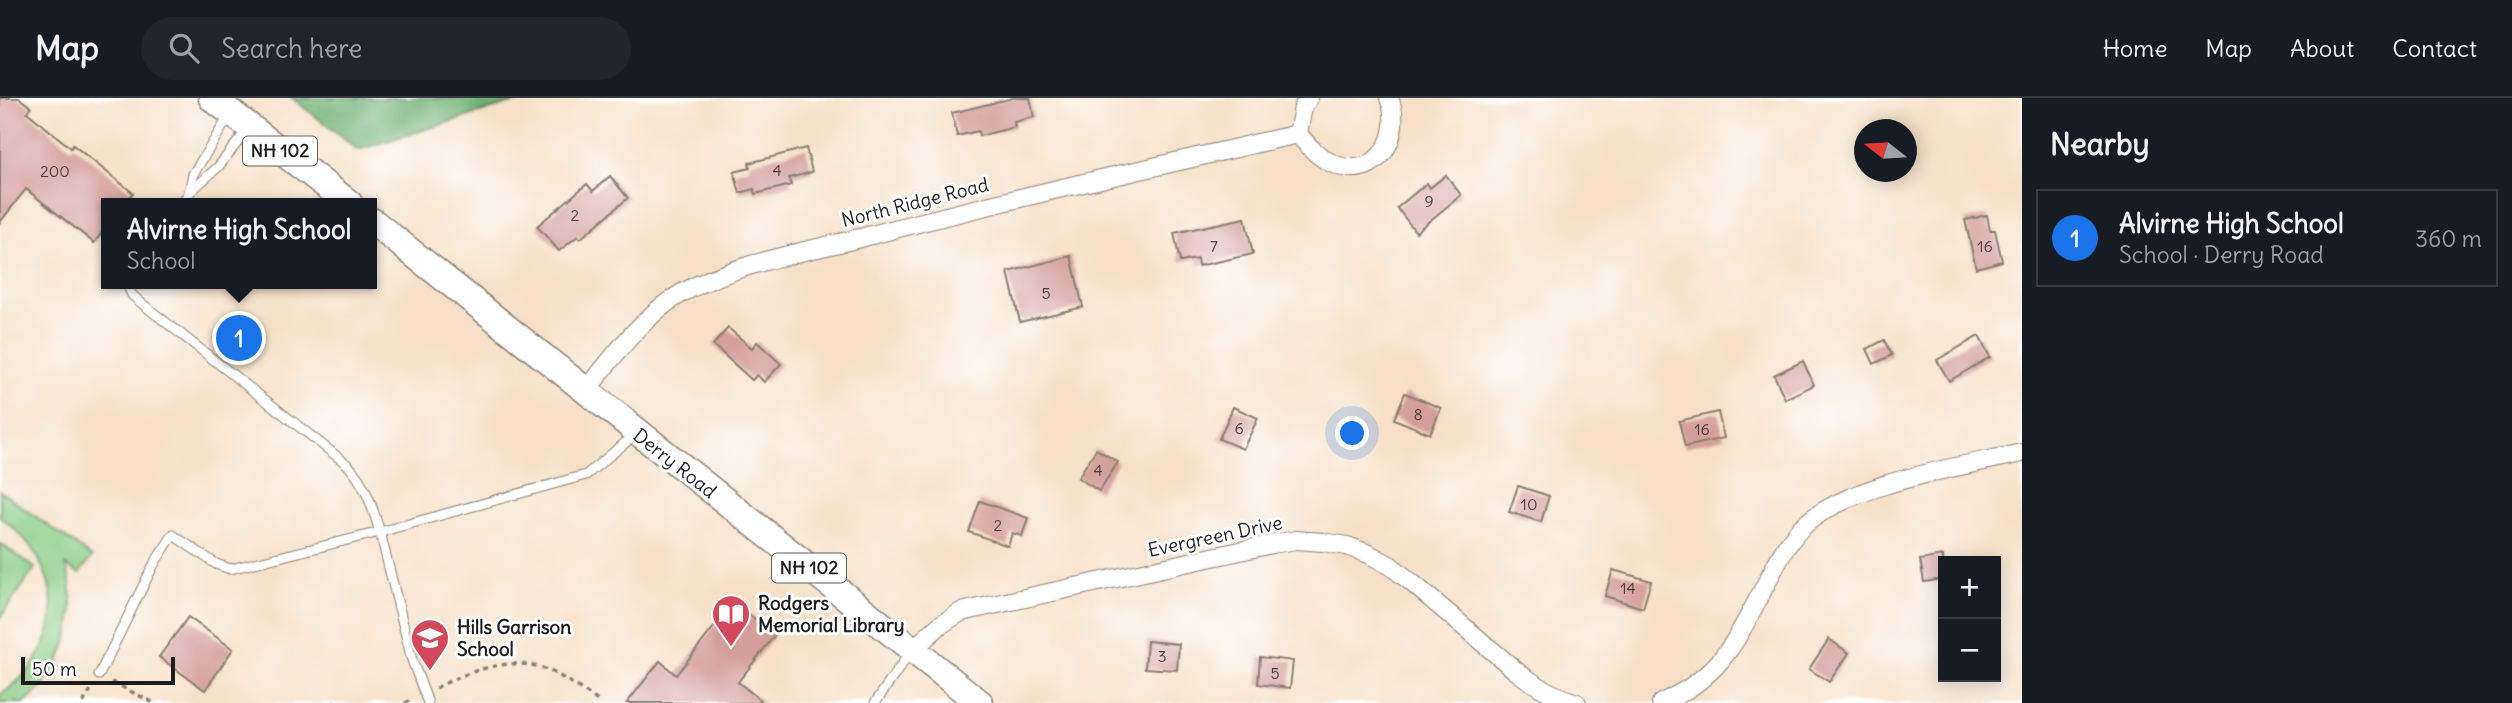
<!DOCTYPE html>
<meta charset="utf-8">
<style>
:root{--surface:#171b24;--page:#20242c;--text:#f1f3f6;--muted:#9ea1a6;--line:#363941;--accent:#1a73e8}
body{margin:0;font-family:Delius,sans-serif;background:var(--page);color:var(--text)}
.controls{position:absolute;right:21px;bottom:21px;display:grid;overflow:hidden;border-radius:0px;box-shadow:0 4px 18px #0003}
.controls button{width:63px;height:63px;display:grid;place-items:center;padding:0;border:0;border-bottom:2px solid var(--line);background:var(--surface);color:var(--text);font:35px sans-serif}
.compass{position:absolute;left:1854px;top:21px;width:63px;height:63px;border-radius:50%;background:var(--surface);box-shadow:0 4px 18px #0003;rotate:287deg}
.scale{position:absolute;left:21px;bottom:18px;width:154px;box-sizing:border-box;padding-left:7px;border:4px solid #1c1c1c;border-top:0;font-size:19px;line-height:24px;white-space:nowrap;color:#1c1c1c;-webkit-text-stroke:5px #fff;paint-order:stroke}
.you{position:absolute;left:1353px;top:336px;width:24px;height:24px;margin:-18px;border:5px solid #fff;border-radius:50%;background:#1a73e8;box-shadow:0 0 0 10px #1a73e833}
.badge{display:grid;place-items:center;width:46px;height:46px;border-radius:50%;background:var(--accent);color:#fff;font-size:23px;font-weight:700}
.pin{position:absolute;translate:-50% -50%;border:4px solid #fff;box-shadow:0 2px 7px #0006}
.popup{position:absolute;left:101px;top:100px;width:276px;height:91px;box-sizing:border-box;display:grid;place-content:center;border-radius:0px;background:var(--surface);filter:drop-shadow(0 2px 5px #0005);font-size:23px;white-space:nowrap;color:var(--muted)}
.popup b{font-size:26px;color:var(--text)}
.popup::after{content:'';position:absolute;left:50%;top:100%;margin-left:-14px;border:14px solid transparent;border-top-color:var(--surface)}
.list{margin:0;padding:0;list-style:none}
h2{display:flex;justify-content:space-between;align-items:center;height:91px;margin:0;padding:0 28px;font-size:30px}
h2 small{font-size:23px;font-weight:400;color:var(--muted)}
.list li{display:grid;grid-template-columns:46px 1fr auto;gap:21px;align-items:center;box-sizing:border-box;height:98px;margin:0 14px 14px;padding:0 14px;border:2px solid var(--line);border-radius:0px}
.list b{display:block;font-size:26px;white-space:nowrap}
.list p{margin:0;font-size:23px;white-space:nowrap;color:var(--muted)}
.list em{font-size:23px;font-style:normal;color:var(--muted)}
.icon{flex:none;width:38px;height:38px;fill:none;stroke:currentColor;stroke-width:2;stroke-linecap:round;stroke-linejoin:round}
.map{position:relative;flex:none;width:2022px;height:605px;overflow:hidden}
header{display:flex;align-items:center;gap:42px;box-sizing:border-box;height:98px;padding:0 35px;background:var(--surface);border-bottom:2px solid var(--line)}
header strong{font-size:33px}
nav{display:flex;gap:38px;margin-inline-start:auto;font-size:24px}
.search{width:490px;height:63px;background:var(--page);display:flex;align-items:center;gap:18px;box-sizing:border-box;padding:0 24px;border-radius:38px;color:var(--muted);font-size:26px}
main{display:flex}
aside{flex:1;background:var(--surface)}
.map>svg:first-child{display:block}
.green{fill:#89cc84;stroke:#527450;stroke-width:2}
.forest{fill:#6eb072;stroke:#456647;stroke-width:2}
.building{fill:#d49f9b}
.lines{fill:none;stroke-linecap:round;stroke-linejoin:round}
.service-casing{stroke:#897e72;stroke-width:11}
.minor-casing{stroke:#897e72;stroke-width:20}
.primary-casing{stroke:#897e72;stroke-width:29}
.path{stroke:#897e72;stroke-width:3.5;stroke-dasharray:5 5;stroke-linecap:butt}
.service{stroke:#fff;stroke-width:9}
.minor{stroke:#fff;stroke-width:18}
.primary{stroke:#fff;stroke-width:26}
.labels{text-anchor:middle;stroke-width:6;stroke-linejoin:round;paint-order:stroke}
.number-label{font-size:16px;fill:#4a3d3c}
.shield{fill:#fff;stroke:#606060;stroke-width:2}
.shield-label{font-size:18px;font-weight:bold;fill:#1c1c1c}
.street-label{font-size:19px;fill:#1c1c1c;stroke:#fff}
.poi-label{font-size:19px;font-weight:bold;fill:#1c1c1c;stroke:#fff;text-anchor:start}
</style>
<header>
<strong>Map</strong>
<div class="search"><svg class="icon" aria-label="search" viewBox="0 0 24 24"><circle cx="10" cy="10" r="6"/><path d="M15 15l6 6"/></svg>Search here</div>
<nav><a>Home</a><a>Map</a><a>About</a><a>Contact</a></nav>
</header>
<main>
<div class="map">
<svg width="2022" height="605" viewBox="0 0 2022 605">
<rect width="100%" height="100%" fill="#fff"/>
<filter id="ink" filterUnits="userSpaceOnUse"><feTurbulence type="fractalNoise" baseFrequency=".0143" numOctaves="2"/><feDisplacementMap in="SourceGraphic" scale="14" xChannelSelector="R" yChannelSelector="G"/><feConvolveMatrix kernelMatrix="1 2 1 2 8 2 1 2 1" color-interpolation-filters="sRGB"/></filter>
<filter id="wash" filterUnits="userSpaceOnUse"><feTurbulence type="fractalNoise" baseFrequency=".00686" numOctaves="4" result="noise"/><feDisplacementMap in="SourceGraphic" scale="28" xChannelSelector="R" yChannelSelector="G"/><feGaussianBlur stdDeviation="1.57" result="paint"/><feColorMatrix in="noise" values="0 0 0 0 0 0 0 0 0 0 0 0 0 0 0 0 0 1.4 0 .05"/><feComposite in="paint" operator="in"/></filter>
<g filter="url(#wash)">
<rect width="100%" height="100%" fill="#f6e1c8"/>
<g class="green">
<path d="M0,393L92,459L79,476L66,467C81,519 67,570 25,605H0V597C72,550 67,467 0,419Z"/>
<polygon points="0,445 35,470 0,520"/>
</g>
<polygon class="forest" points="292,0 529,0 358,52"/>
<g id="blocks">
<g class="building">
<polygon points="0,0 19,0 31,9 27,14 71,50 73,47 133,95 125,105 106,105 106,129 94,145 26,91 0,124"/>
<polygon points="1013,0 1030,0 1034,19 1014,24 1015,29 979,38 978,33 957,38 952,15"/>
<polygon points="806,50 812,74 789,80 791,87 755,96 754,91 740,95 734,74 750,70 749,65"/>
<polygon points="1446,77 1461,97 1416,134 1397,110 1427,85 1430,90"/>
<polygon points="610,78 628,100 580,141 578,138 559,153 537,128 587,86 593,93"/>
<polygon points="1987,117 1990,132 1995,132 2002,163 1976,170 1965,122"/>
<polygon points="1245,120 1253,156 1198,168 1197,161 1180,164 1174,135"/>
<polygon points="1071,158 1083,209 1020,224 1008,174"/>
<polygon points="728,230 752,250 757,244 781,266 764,284 757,277 752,282 713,247"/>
<polygon points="1979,238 1990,259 1949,283 1937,262"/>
<polygon points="1884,242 1892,257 1874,266 1867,251"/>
<polygon points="1803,263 1814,287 1785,301 1774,277"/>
<polygon points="1405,295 1441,310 1430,336 1394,321"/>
<polygon points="1233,309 1258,320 1243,351 1219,341"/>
<polygon points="1718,314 1724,340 1685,349 1679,323"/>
<polygon points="1096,351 1118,364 1099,393 1078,380"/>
<polygon points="1518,388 1549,398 1541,424 1509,414"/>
<polygon points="980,403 1028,420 1022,438 1012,435 1008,448 969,434"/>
<polygon points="1943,458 1943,481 1924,484 1920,462"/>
<polygon points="1613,472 1651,483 1643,510 1605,498"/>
<polygon points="734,504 775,537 738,584 764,605 627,605 660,563 676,577"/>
<polygon points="188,519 233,551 205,592 159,559"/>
<polygon points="1829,541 1849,555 1829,584 1809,571"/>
<polygon points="1147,543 1179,546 1177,572 1145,570"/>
<polygon points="1260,559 1293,563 1290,590 1258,586"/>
</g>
</g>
</g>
<g filter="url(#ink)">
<use href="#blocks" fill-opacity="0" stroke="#897e72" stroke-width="2"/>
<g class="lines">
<defs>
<g id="service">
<polyline points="189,95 193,76 230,17"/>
<polyline points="182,105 189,95 218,69 248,31"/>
<path d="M127,186L132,197L140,204L348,367C366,387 372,408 380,434L586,377L636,336"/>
<polyline points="99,577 154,466 173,437 216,466 230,471 380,434 412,562 428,605"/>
<polyline points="875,605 911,553"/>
</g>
<g id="minor">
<path d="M1309,0L1303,9L1298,36C1309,49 1320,61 1336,67C1379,83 1404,35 1389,0"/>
<path d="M586,293C613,259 643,217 682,195C736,165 805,154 864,139C1008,101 1153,69 1298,36"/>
<path d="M912,552L940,527L961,514L1272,446L1296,442L1323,444L1347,448L1369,456L1391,468L1411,484L1515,572C1535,587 1553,598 1577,605"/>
<path d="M1661,605C1723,578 1737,540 1767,484C1777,464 1786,446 1801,430C1847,385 1960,369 2022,355"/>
</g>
<g id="primary">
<polyline points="212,0 349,105"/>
<polyline points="372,123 980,605"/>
</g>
</defs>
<use href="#service" class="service-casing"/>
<use href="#minor" class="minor-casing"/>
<use href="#primary" class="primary-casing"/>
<g class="path">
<polyline points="112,584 154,605"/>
<path d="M436,590C466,574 511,557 545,571C565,579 583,593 601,605"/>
<polyline points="83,605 92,590"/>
<polyline points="333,605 336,605"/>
<polyline points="405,605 413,601"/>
</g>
<use href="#service" class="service"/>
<use href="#minor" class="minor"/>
<use href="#primary" class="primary"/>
</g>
</g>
<defs>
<symbol id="library-pin" viewBox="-11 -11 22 30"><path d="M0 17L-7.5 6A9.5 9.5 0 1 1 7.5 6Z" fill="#d1495b" stroke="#fff"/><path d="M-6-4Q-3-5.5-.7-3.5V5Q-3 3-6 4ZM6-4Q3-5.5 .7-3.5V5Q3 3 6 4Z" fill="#fff"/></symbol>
<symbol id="school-pin" viewBox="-11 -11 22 30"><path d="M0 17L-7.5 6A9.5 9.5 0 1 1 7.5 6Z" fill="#d1495b" stroke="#fff"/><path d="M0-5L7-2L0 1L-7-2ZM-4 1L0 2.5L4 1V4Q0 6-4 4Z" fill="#fff"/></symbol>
</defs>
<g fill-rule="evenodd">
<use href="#library-pin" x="709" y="494" width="44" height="60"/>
<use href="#school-pin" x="408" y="518" width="44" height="60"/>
</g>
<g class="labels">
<g class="number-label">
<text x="777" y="78">4</text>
<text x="55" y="79">200</text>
<text x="1429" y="109">9</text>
<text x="575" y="123">2</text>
<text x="1214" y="154">7</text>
<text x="1985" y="154">16</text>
<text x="1046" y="201">5</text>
<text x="1418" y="322">8</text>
<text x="1239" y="336">6</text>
<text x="1702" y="337">16</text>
<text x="1098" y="378">4</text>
<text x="1529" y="412">10</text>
<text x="998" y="433">2</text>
<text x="1628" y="496">14</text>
<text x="1162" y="564">3</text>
<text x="1275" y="581">5</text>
</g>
<g class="shield">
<rect x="243" y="38.5" width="74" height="29" rx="5"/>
<rect x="772" y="455.5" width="74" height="29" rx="5"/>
</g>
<g class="shield-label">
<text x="280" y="59">NH 102</text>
<text x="809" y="476">NH 102</text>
</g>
<g class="street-label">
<text transform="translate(915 104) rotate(-14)" y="7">North Ridge Road</text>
<text transform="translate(675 365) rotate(38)" y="7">Derry Road</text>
<text transform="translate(1215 438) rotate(-12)" y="7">Evergreen Drive</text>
</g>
<g class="poi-label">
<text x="758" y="512">Rodgers<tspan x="758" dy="22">Memorial Library</tspan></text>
<text x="457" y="536">Hills Garrison<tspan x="457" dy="22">School</tspan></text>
</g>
</g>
</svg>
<div class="controls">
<button>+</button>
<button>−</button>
</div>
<svg class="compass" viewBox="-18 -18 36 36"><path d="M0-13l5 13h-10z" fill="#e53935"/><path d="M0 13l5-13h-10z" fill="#9ea1a6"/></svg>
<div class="scale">50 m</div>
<div class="you"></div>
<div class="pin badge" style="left:239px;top:240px">1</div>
<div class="popup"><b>Alvirne High School</b>School</div>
</div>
<aside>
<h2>Nearby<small></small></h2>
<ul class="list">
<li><span class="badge">1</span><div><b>Alvirne High School</b><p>School · Derry Road</p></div><em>360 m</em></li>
</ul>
</aside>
</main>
